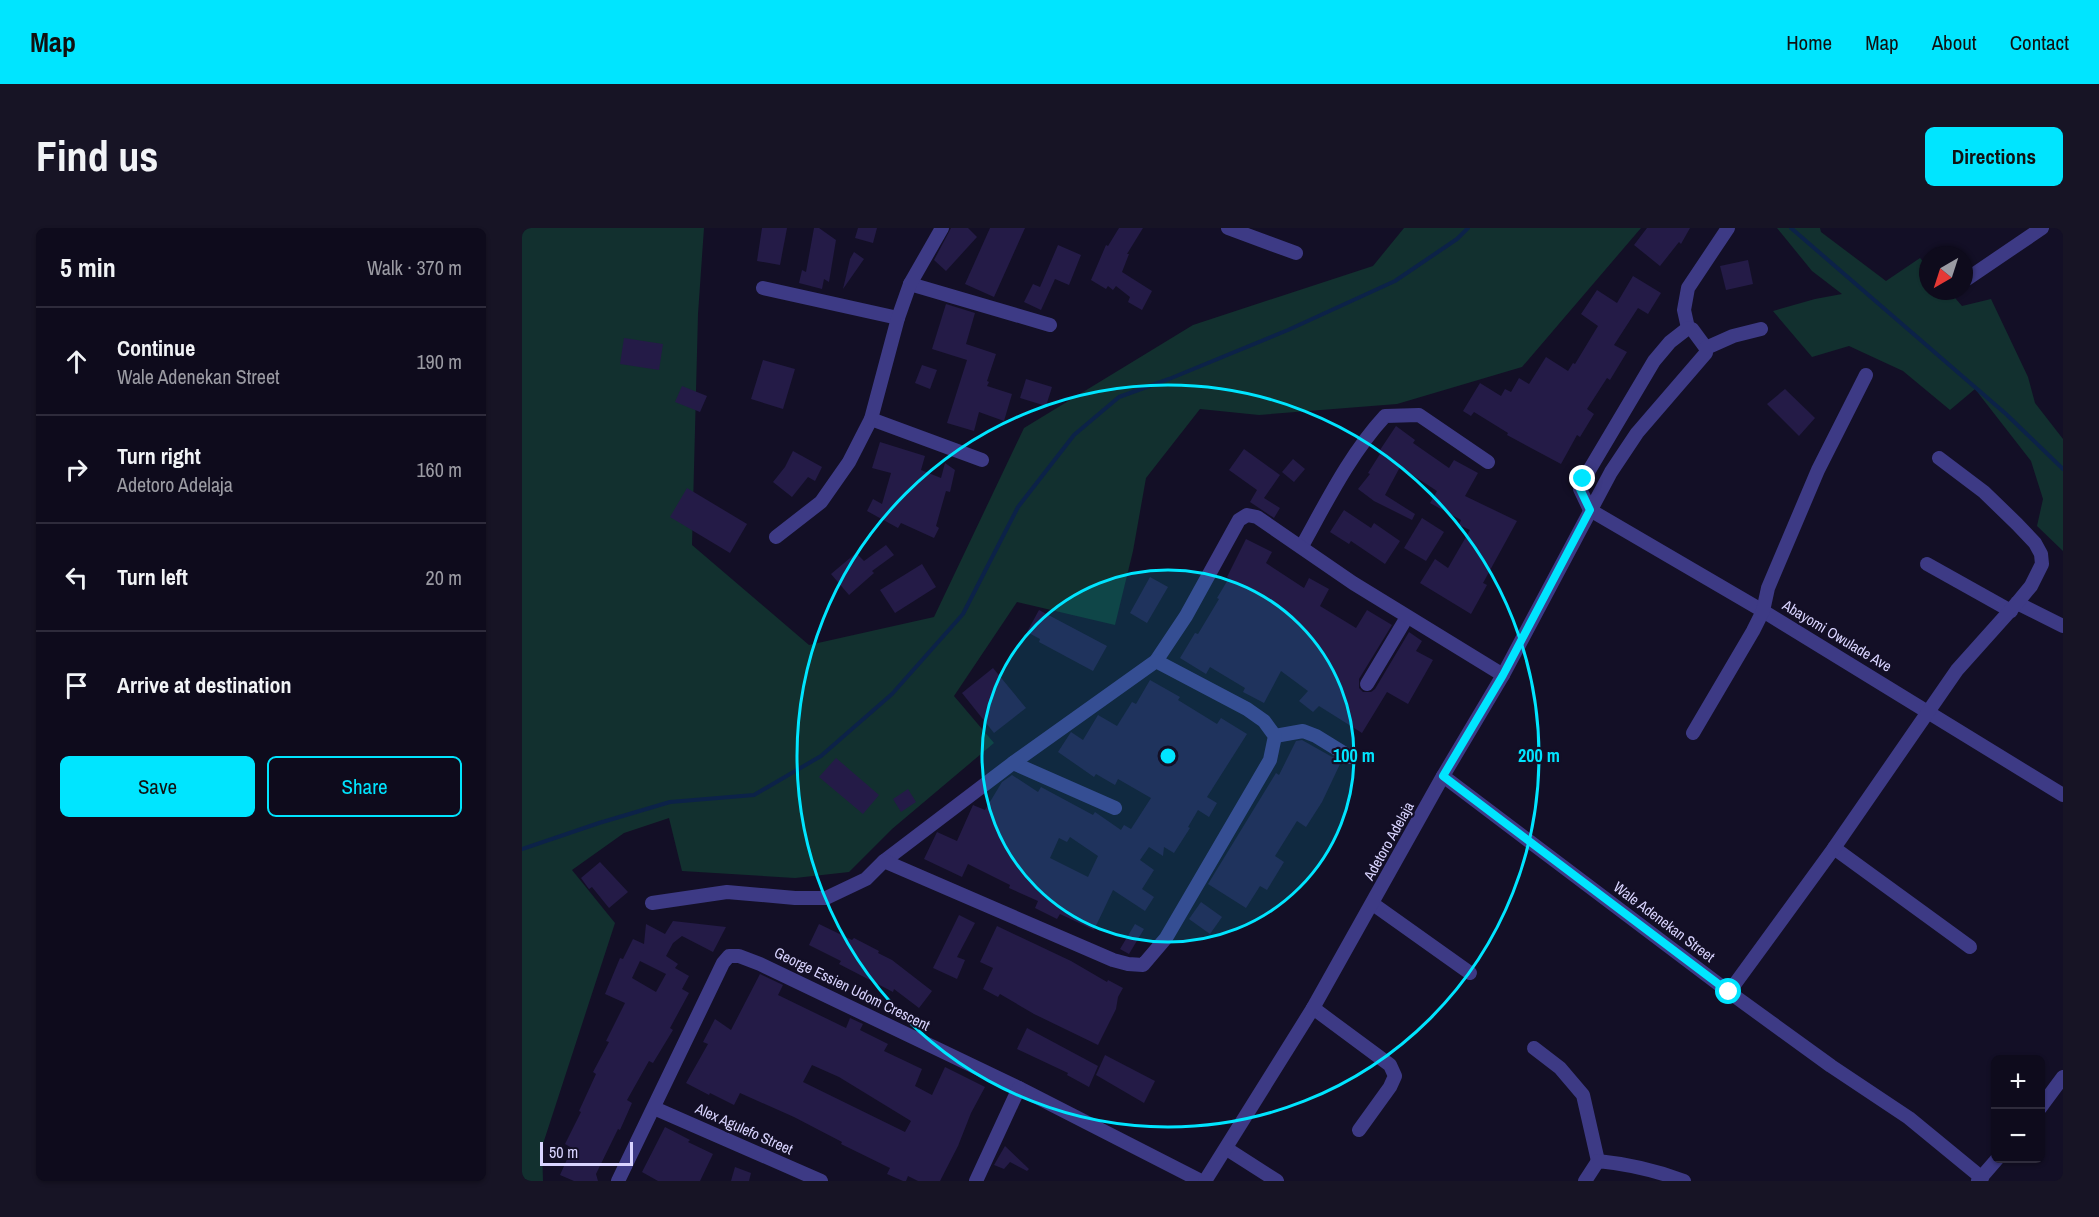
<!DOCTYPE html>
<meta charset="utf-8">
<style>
:root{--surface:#0e0b1c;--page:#171425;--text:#f1f3f6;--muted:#9b9ba3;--line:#2e2b3b;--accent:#00e5ff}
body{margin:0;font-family:"Archivo Narrow",sans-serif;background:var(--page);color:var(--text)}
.controls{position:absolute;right:18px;bottom:18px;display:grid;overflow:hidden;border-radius:9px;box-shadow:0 2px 4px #0004}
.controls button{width:54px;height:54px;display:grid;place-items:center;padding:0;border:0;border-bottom:2px solid var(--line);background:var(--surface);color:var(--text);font:30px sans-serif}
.compass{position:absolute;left:1397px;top:18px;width:54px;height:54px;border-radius:50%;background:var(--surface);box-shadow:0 2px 4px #0004;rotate:219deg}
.scale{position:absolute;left:18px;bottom:15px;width:93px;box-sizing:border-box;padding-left:6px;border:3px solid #d9d4ff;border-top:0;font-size:16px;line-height:21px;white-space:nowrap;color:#d9d4ff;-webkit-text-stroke:4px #130f26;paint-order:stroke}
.stop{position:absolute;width:18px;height:18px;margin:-14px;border:4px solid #00e5ff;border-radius:50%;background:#fff}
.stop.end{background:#00e5ff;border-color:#fff;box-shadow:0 2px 6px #0008}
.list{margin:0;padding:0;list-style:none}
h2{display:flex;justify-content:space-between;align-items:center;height:78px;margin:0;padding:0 24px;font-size:26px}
h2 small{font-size:20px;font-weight:400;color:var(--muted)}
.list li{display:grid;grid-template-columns:39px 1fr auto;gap:18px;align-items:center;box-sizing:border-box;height:108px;padding:0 24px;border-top:2px solid var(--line)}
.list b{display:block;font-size:22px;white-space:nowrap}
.list p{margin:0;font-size:20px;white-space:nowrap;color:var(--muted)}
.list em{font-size:20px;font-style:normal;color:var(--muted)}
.actions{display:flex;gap:12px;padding:18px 24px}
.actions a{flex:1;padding:14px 0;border:2px solid var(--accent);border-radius:9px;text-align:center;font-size:21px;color:var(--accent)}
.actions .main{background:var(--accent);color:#111}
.icon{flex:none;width:33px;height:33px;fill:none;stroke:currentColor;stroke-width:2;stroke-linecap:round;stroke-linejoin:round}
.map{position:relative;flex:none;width:1541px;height:953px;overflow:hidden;border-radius:9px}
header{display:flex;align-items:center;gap:36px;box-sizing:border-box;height:84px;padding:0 30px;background:var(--accent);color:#111}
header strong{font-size:28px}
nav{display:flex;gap:33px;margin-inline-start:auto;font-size:21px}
.intro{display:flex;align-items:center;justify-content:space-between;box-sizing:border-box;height:144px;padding:0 36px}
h1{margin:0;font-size:42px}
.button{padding:15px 27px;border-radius:9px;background:var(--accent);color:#111;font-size:21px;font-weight:700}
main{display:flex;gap:36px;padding:0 36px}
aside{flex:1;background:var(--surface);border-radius:9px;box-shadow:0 2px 4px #0004}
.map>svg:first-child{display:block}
.green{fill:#12302f}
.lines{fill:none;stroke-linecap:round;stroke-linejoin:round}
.stream{stroke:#0c2248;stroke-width:4}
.building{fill:#241b47;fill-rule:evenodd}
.street{stroke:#3d3a85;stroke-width:14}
.route{stroke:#00e5ff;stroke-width:8}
.ring{fill:none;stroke:#00e5ff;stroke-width:3}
.labels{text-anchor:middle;stroke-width:4.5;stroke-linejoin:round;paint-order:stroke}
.street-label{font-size:15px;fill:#d9d4ff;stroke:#130f26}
.centre{fill:#00e5ff;stroke:#130f26;stroke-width:3}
.ring-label{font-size:18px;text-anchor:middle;font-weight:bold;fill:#00e5ff;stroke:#130f26;stroke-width:4.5;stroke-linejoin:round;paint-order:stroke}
</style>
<header>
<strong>Map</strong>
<nav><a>Home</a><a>Map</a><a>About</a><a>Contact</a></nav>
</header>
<div class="intro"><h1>Find us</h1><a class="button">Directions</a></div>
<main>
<aside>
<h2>5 min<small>Walk · 370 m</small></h2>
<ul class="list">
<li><svg class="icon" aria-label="ahead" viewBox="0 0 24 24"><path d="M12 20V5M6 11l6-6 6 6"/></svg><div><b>Continue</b><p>Wale Adenekan Street</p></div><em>190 m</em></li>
<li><svg class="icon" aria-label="right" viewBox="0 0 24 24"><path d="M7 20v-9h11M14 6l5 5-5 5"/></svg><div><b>Turn right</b><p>Adetoro Adelaja</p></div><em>160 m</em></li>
<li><svg class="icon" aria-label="left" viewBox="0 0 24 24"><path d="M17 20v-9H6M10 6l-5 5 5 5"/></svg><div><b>Turn left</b></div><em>20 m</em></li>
<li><svg class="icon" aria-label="arrive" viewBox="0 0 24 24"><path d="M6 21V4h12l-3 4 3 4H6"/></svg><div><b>Arrive at destination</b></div></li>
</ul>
<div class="actions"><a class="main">Save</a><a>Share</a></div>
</aside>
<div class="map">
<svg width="1541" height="953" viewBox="0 0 1541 953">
<rect width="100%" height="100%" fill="#130f26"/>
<g class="green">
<polygon points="0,0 182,0 176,86 170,317 287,417 412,389 502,200 671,97 851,38 882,0 1119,0 1000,139 875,176 737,187 678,181 624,250 611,323 593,397 495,374 432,468 472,515 370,601 327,644 273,650 160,643 147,590 102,605 50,642 93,695 20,919 21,953 0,953"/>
<polygon points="1255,0 1298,0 1299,4 1364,53 1398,30 1406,39 1406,63 1427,63 1440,78 1469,71 1506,149 1513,175 1541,211 1541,323 1515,298 1521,271 1509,233 1453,161 1428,182 1381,143 1327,118 1290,129 1251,83 1293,71 1320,66 1290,43"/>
</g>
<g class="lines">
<g class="stream">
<polyline points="1269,0 1484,186 1541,241"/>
<polyline points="0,621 77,595 148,574 232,567 299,528 370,466 441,386 496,279 552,207 597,169 647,151 766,102 873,53 935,11 946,0"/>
</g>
</g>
<g class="building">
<polygon points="240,0 265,0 258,37 235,33"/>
<polygon points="292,0 297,0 314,12 307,54 302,51 300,61 277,55 280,42 284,44"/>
<polygon points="336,0 355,0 351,15 333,10"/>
<polygon points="429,0 446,0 455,9 424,43 412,32"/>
<polygon points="468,0 503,0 472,69 443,56"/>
<polygon points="597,0 621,0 605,26 607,26 600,44 630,63 620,82 606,74 608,69 594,58 591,62 586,58 584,61 569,52 584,17 586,18"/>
<polygon points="1125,0 1168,0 1159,16 1157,14 1138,38 1112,17"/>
<polygon points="536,17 559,27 547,57 533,51 519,82 502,74 511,56 518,59"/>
<polygon points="332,24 342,31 321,61 328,31"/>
<polygon points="1226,32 1231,56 1204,62 1198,38"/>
<polygon points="1111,48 1139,65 1126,86 1116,80 1092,117 1105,124 1088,152 1085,150 1065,181 1072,186 1058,209 1055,207 1039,236 985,207 986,205 952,184 949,188 941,183 958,155 979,168 983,161 989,164 997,150 1007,156 1024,129 1046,143 1051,135 1053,136 1076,98 1059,86 1075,62 1095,75"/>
<polygon points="424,76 453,85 444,116 474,126 465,153 467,154 465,158 490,166 482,193 457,184 452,203 425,195 445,132 410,121"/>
<polygon points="102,110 141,116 137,142 98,136"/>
<polygon points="241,132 273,141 261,181 229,171"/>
<polygon points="400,137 415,142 408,161 393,155"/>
<polygon points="504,151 530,159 524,178 498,170"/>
<polygon points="160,158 185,168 178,184 153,174"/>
<polygon points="1263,161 1293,190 1277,208 1245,176"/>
<polygon points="874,198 893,212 891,215 927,240 932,232 956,245 943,268 995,293 961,355 965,357 949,386 898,355 913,331 926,340 948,302 937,297 939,292 908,275 915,263 878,239 863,267 893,286 890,292 852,273 836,261 848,246 846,245 858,226 856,225"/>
<polygon points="358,214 403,228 399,242 419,250 423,235 433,242 428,264 424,263 414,298 417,300 412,310 379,295 376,300 345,283 351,271 360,276 369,245 350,240"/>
<polygon points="722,221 758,247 742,270 758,280 752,290 728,274 735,262 707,242"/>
<polygon points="271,223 300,239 293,253 286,249 270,269 251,254 263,239"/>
<polygon points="771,231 783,241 772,254 760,244"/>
<polygon points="165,260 225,296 208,325 148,289"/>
<polygon points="822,282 849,300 852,295 878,313 863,336 829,313 827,316 808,304"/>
<polygon points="900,290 922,304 904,333 882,320"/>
<polygon points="724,311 750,324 744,335 782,360 787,350 807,361 798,378 834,400 845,382 870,397 837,451 837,460 841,464 849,464 853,461 887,404 900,413 894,423 911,432 886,476 865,464 840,505 797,478 791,484 777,473 786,463 759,443 742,475 721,464 723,460 688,439 684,446 658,430 673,405 676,406 697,371 695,370 707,350 705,349"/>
<polygon points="364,317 372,327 350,343 352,345 327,367 309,346 334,325 342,333"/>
<polygon points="400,336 414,359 373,385 358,362"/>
<polygon points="628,349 646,359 625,395 608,385"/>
<polygon points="517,382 585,418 571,443 517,414 518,411 505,404"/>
<polygon points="471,440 504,480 472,505 440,465"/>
<path d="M628,452L658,469L656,472L695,496L699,490L725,506L685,569L695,575L687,589L676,582L666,599L668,600L652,625L642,619L641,628L627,619L618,632L632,642L620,661L632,669L623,683L591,662L572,702L538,686L535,691L513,680L516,673L487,660L488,657L446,636L440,649L402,631L415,604L435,613L451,577L463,582L480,554L490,547L516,564L519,559L571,587L573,584L599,602L602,597L609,601L629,570L596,551L593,557L574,546L572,549L536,524L549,504L561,512L576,487L595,498L610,474L614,476ZM548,609L576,628L566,649L528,630L537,610L545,614Z"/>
<polygon points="780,512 819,534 800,574 784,599 775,593 753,628 762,634 745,662 738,658 724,680 686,656 754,545 757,547 774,513"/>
<polygon points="314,530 357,567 341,586 297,549"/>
<polygon points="386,561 394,574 379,584 371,571"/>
<polygon points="78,634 106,664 87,680 70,659 67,661 59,650"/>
<polygon points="679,674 700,689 688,706 667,691"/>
<polygon points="437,687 453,695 435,729 443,732 435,751 411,740"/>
<path d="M151,693L204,699L191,724L160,708L151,715L144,728L156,736L153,740L167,748L160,761L167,765L148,800L151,802L131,835L127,833L105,872L110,875L98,902L96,901L74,946L76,953H52L38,947L50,920L43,916L59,884L57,883L74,846L71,844L87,814L84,813L103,775L83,766L98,730L101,731L111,711L122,716L124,696L143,706ZM118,733L144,746L134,764L110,750Z"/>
<polygon points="297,696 330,712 332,710 357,723 356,725 370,732 410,763 397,780 372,761 371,764 317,736 319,733 287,717"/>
<polygon points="613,696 622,701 607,726 598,721"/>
<polygon points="475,698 549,733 585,754 586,752 601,760 596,769 594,781 576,817 512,786 478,766 476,769 461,761 471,740 458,734"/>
<path d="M238,746L261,757L256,767L324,800L328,790L341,796L338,802L366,816L362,823L400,841L393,858L410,867L423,839L463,859L449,885L436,918L418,953H396L386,948L384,953H381L365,946L368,940L319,916L320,914L272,889L218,865L212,877L188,865L187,867L164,855L186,816L181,814L193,791L209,802ZM290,837L317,849L389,893L383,904L281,854Z"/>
<polygon points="505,800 576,838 567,859 545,847 546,845 495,821"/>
<polygon points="583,827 633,853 622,875 574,847"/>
<polygon points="143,899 168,912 166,914 191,926 178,953 136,953 120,944"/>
<polygon points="483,918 507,941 505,943 488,934 482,941 472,937"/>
<polygon points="213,939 229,945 227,953 209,953"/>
</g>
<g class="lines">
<g class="street">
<polyline points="706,0 774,25"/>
<polyline points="1442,53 1520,0"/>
<polyline points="388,56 528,97"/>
<polyline points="241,60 376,90"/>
<polyline points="1426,64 1428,63"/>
<polyline points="1166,100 1162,82 1166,60 1206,0"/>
<polyline points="349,191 460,232"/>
<polyline points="1068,282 1241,383 1541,567"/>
<polyline points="1068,282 1058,261 1059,256 1132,133 1148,114 1166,100 1170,101 1184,120"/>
<polyline points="254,309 299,274 327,234 349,191 376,90 388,56 420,0"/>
<path d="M780,318C805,273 828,226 863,188L897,187L966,234"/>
<polyline points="1405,336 1489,383"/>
<polyline points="1495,375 1541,398"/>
<polyline points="845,456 885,389"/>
<polyline points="1171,505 1231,403 1241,383 1246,360 1296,242 1344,147"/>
<polyline points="753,508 781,503 794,508 828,529"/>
<polyline points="491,535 593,580"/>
<polyline points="921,548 1207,764 1309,838 1387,890 1460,950"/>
<polyline points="1312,620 1448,719"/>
<polyline points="362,633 491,535 634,433 664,388 717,292 725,287 735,289 831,355 981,447"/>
<polyline points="130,675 205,664 273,670 304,670 344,651 362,633 591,732 606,736 621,737 644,710 748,532 753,508 742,493 725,481 634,433"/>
<polyline points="851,676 948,745"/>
<polyline points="1207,764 1312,620 1435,442 1495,375 1509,358 1520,336 1519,326 1513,315 1495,296 1462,264 1417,230"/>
<polyline points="791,780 868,837 873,848 868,859 837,902"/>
<polyline points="1012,820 1038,840 1061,867 1076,933"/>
<polyline points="132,880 299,953"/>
<polyline points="1518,880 1541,849"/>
<polyline points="705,921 755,953"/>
<polyline points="96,953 201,735 207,728 217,728 238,736 497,860 679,953"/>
<polyline points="454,953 497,860"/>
<polyline points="683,953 791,780 921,548 981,447 1089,244 1115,205 1184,125 1184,120 1211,108 1239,101"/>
<path d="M1063,953L1076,933C1106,936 1133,942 1162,953"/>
<polyline points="1456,953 1476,930"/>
</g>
</g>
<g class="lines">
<polyline class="route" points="1061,251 1058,261 1068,282 981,447 921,548 1207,764"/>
</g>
<circle cx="646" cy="528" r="186" fill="#00e5ff" fill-opacity=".12"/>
<g class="ring">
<circle cx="646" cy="528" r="186"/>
<circle cx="646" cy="528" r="371"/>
</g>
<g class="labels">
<g class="street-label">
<text transform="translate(1315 408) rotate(31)" y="5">Abayomi Owulade Ave</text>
<text transform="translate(867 613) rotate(-61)" y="5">Adetoro Adelaja</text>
<text transform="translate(1142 694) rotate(37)" y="5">Wale Adenekan Street</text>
<text transform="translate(330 761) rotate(26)" y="5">George Essien Udom Crescent</text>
<text transform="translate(222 901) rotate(24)" y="5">Alex Agulefo Street</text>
</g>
</g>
<circle cx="646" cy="528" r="9" class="centre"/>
<g class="ring-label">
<text x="832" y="534">100 m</text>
<text x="1017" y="534">200 m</text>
</g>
</svg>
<div class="controls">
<button>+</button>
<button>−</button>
</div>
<svg class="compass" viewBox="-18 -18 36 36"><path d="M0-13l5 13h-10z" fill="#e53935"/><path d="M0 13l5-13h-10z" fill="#9b9ba3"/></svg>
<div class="scale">50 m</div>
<div class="stop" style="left:1207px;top:764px"></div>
<div class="stop end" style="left:1061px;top:251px"></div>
</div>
</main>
